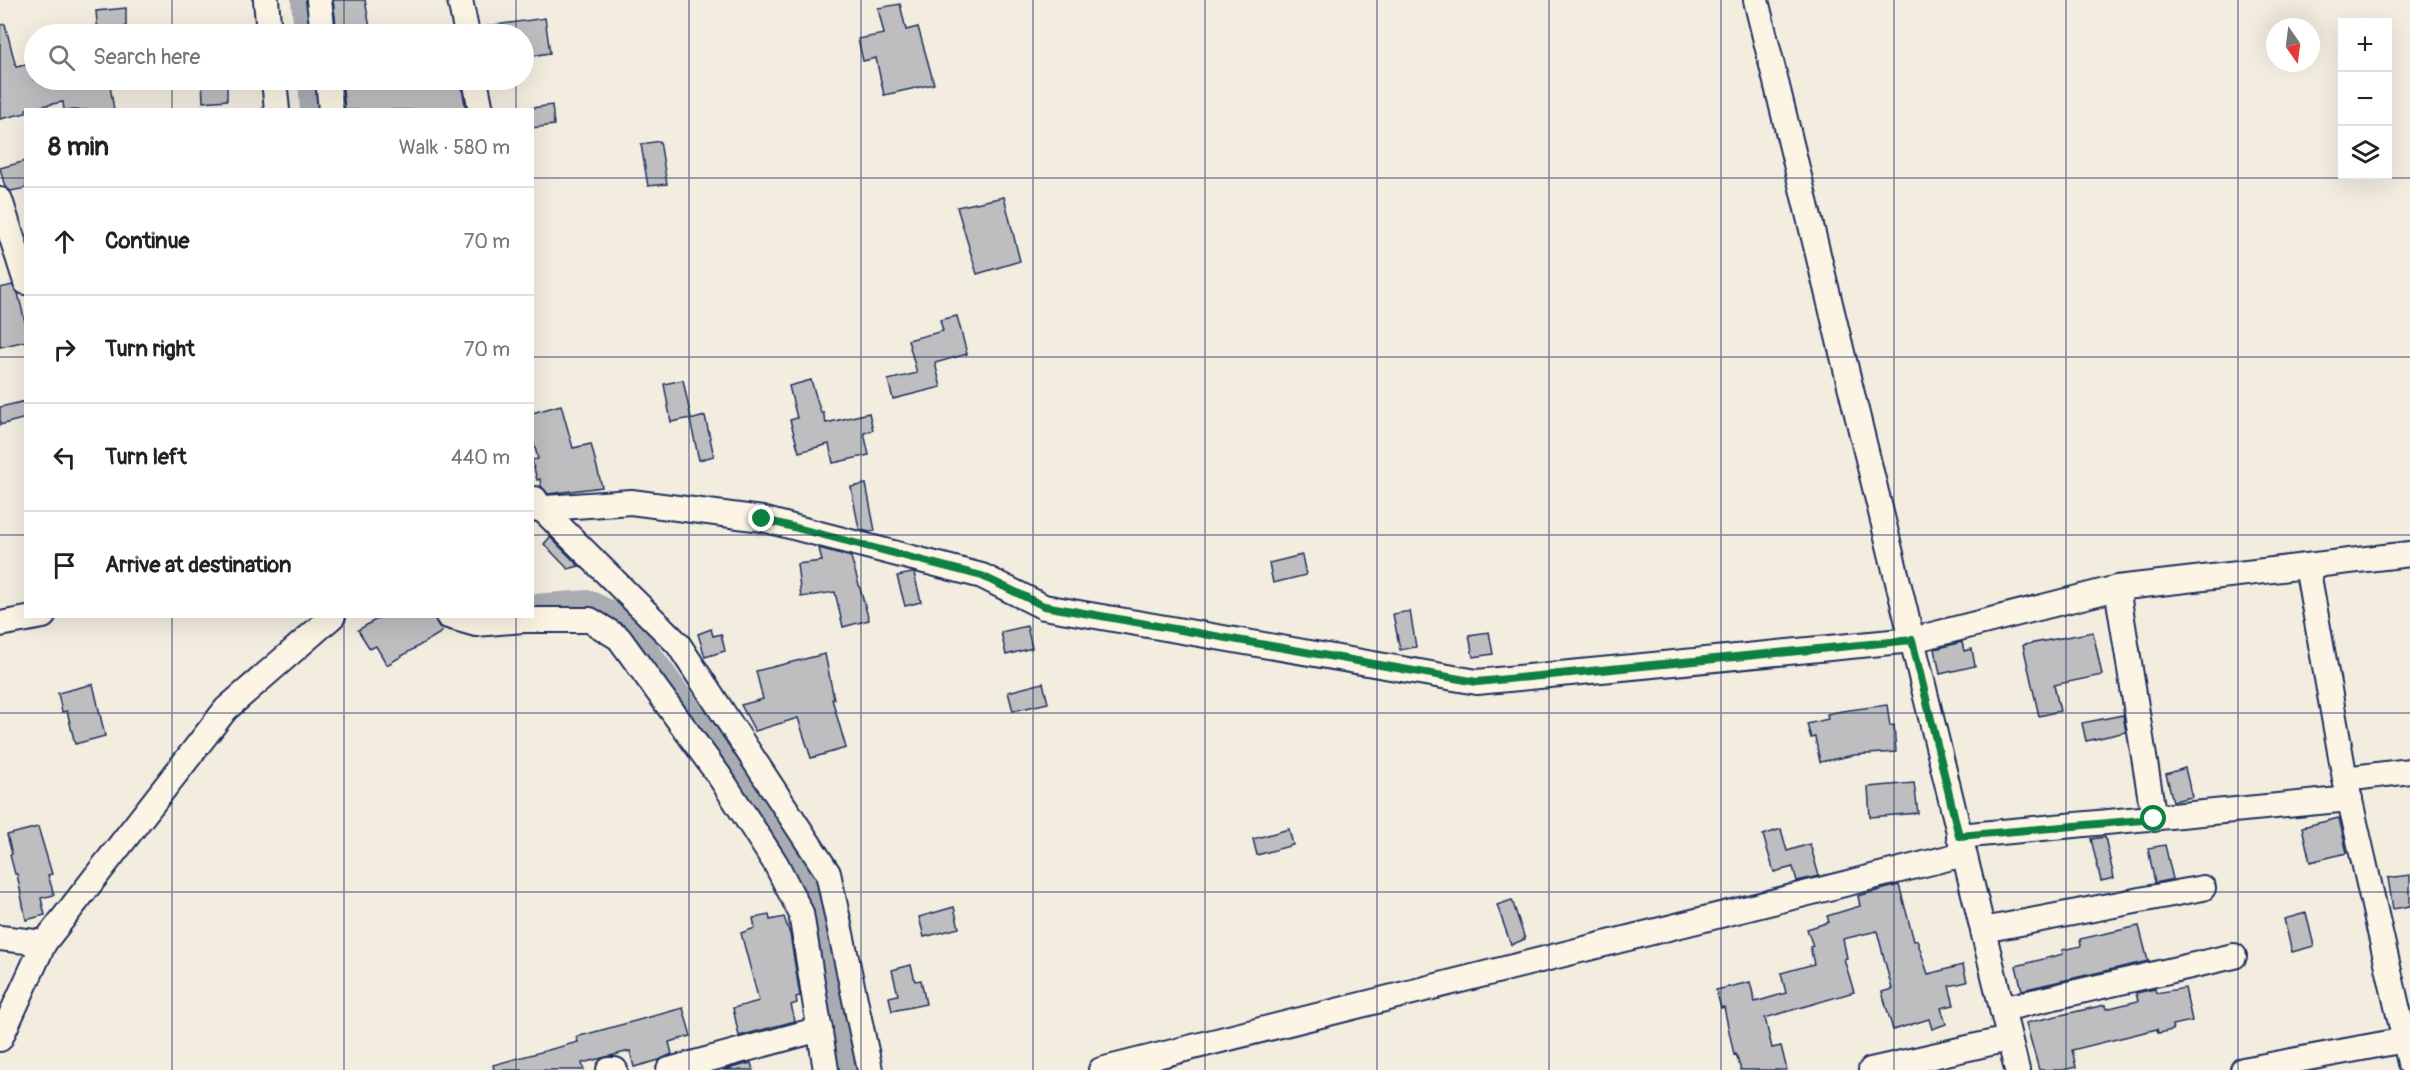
<!DOCTYPE html>
<meta charset="utf-8">
<style>
:root{--surface:#fff;--page:#f2f2f2;--text:#222;--muted:#767676;--line:#e0e0e0}
body{margin:0;font-family:Pangolin,sans-serif;background:var(--page);color:var(--text)}
.controls{position:absolute;right:18px;top:18px;display:grid;overflow:hidden;border-radius:0px;box-shadow:0 6px 24px #0002}
.controls button{width:54px;height:54px;display:grid;place-items:center;padding:0;border:0;border-bottom:2px solid var(--line);background:var(--surface);color:var(--text);font:30px sans-serif}
.compass{position:absolute;left:2266px;top:18px;width:54px;height:54px;border-radius:50%;background:var(--surface);box-shadow:0 6px 24px #0002;rotate:166deg}
.stop{position:absolute;width:18px;height:18px;margin:-14px;border:4px solid #0b8043;border-radius:50%;background:#fff}
.stop.end{background:#0b8043;border-color:#fff;box-shadow:0 2px 6px #0008}
.list{margin:0;padding:0;list-style:none}
h2{display:flex;justify-content:space-between;align-items:center;height:78px;margin:0;padding:0 24px;font-size:26px}
h2 small{font-size:20px;font-weight:400;color:var(--muted)}
.list li{display:grid;grid-template-columns:39px 1fr auto;gap:18px;align-items:center;box-sizing:border-box;height:108px;padding:0 24px;border-top:2px solid var(--line)}
.list b{display:block;font-size:22px;white-space:nowrap}
.list em{font-size:20px;font-style:normal;color:var(--muted)}
.icon{flex:none;width:33px;height:33px;fill:none;stroke:currentColor;stroke-width:2;stroke-linecap:round;stroke-linejoin:round}
.map{position:relative;flex:none;width:2410px;height:1070px;overflow:hidden}
.search{position:absolute;background:var(--surface);box-shadow:0 6px 24px #0002;left:24px;top:24px;width:510px;height:66px;display:flex;align-items:center;gap:15px;box-sizing:border-box;padding:0 21px;border-radius:33px;color:var(--muted);font-size:22px}
.panel{position:absolute;background:var(--surface);box-shadow:0 6px 24px #0002;left:24px;top:108px;width:510px;height:510px;border-radius:0px}
.map>svg:first-child{display:block}
.lines{fill:none;stroke-linecap:round;stroke-linejoin:round}
.canal{stroke:#a9acb3;stroke-width:20}
.building{fill:#bebec0;stroke:#1b2f5e;stroke-width:1.5}
.minor-casing{stroke:#1b2f5e;stroke-width:28}
.minor{stroke:#fcf5e5;stroke-width:24}
.route{stroke:#0b8043;stroke-width:8}
.grid{fill:none;stroke:#1b2f5e;stroke-width:1.5;stroke-opacity:0.55}
</style>
<div class="map">
<svg width="2410" height="1070" viewBox="0 0 2410 1070">
<rect width="100%" height="100%" fill="#f3ede0"/>
<filter id="ink" filterUnits="userSpaceOnUse"><feTurbulence type="fractalNoise" baseFrequency=".0167" numOctaves="2"/><feDisplacementMap in="SourceGraphic" scale="12" xChannelSelector="R" yChannelSelector="G"/><feConvolveMatrix kernelMatrix="1 2 1 2 8 2 1 2 1" color-interpolation-filters="sRGB"/></filter>
<g filter="url(#ink)">
<g class="lines">
<g class="canal">
<polyline points="301,0 304,34"/>
<polyline points="308,80 310,110"/>
<polyline points="532,604 589,600 627,618 806,871 847,1070"/>
</g>
</g>
<g class="building">
<polygon points="333,0 365,0 370,28 337,34"/>
<polygon points="900,4 906,30 918,27 934,84 884,95 876,58 863,61 858,39 884,34 878,8"/>
<polygon points="126,8 126,34 98,34 96,11"/>
<polygon points="545,18 550,53 524,57 524,34 489,34 488,26"/>
<polygon points="5,24 16,67 34,63 34,80 109,80 114,110 64,110 63,102 26,109 26,113 0,119 0,25"/>
<polygon points="202,80 227,80 227,100 203,102"/>
<polygon points="342,80 431,80 432,86 461,82 466,110 345,110"/>
<polygon points="552,105 554,125 532,128 532,108"/>
<polygon points="660,141 667,184 648,186 641,144"/>
<polygon points="26,161 26,188 11,191 5,187 0,168"/>
<polygon points="1004,197 1020,261 977,274 957,207"/>
<polygon points="12,285 18,293 26,326 26,341 0,347 0,288"/>
<polygon points="957,316 967,354 935,363 941,387 893,399 888,380 917,373 908,340 943,331 940,320"/>
<polygon points="683,380 691,418 671,422 664,384"/>
<polygon points="811,380 821,413 823,412 826,423 869,413 873,430 864,433 869,455 833,463 829,444 799,452 790,420 797,418 789,386"/>
<polygon points="26,401 26,418 0,425 0,407"/>
<polygon points="561,405 573,448 591,444 602,487 548,494 541,486 540,479 537,480 532,460 538,459 532,436 532,413"/>
<polygon points="705,416 714,456 699,460 690,420"/>
<polygon points="866,484 875,531 869,532 859,529 851,487"/>
<polygon points="550,537 579,566 568,569 544,544"/>
<polygon points="819,548 851,557 869,620 843,627 835,592 801,597 797,564 822,561"/>
<polygon points="1302,555 1306,575 1273,583 1269,563"/>
<polygon points="912,573 914,573 921,602 905,606 897,576"/>
<polygon points="1410,611 1416,647 1400,650 1393,614"/>
<polygon points="382,616 433,616 442,632 387,665 376,646 370,649 358,630"/>
<polygon points="1027,626 1032,648 1006,655 1001,632"/>
<polygon points="711,629 713,636 721,634 725,651 705,657 698,634"/>
<polygon points="1489,632 1493,654 1473,657 1469,635"/>
<polygon points="2093,632 2102,675 2054,685 2060,711 2039,716 2023,645"/>
<polygon points="1962,642 1964,651 1972,649 1975,666 1940,674 1935,649"/>
<polygon points="825,654 834,699 832,699 846,748 811,758 798,718 755,731 741,705 763,699 756,671"/>
<polygon points="1043,683 1048,703 1013,711 1008,692"/>
<polygon points="93,684 105,736 75,744 67,711 62,712 58,693"/>
<polygon points="1887,705 1890,726 1894,725 1896,752 1854,755 1820,762 1815,737 1811,738 1807,724 1828,719 1827,714 1842,711"/>
<polygon points="2123,715 2126,732 2086,741 2082,723"/>
<polygon points="2185,768 2192,797 2173,801 2166,774"/>
<polygon points="1914,783 1918,813 1870,817 1868,787"/>
<polygon points="2339,818 2347,853 2310,862 2302,827"/>
<polygon points="38,827 52,874 48,875 54,895 41,898 45,915 26,920 17,874 15,874 10,855 12,854 7,835"/>
<polygon points="1289,829 1293,845 1257,855 1253,839"/>
<polygon points="1781,829 1787,851 1810,844 1819,876 1797,881 1793,867 1774,872 1763,835"/>
<polygon points="2105,837 2114,878 2101,881 2091,839"/>
<polygon points="2165,845 2173,879 2155,883 2148,848"/>
<polygon points="2410,875 2410,906 2393,909 2388,878"/>
<polygon points="1899,885 1914,941 1917,940 1928,974 1963,965 1967,982 1949,986 1954,1005 1941,1008 1946,1024 1932,1029 1929,1019 1893,1030 1882,992 1892,989 1877,931 1843,939 1847,958 1844,959 1854,992 1765,1018 1772,1048 1781,1046 1787,1070 1741,1070 1736,1054 1734,1055 1724,1007 1721,1008 1716,990 1750,982 1755,1002 1786,993 1781,973 1814,964 1810,947 1813,946 1807,929 1829,922 1827,916 1860,906 1858,896"/>
<polygon points="1512,900 1525,939 1511,945 1497,905"/>
<polygon points="954,907 959,928 924,937 919,917"/>
<polygon points="2306,913 2314,946 2292,952 2284,919"/>
<polygon points="769,915 770,920 784,917 790,934 800,996 796,997 797,1003 791,1005 795,1021 739,1036 733,1008 759,1001 741,933 755,928 753,918"/>
<polygon points="2139,926 2148,961 2022,990 2016,966 2063,954 2062,950 2081,946 2080,939"/>
<polygon points="911,965 915,981 921,980 926,1004 892,1011 889,997 898,995 892,970"/>
<polygon points="2185,988 2192,1021 2172,1025 2173,1030 2158,1033 2157,1029 2072,1050 2076,1067 2063,1070 2039,1070 2026,1023 2105,1005 2106,1009 2138,1001 2136,993 2155,989 2156,993"/>
<polygon points="683,1008 691,1036 669,1042 672,1054 659,1060 634,1067 630,1051 582,1063 584,1070 494,1070 493,1065 578,1042 576,1037"/>
<polygon points="751,1063 753,1070 723,1070"/>
</g>
<g class="lines">
<defs>
<g id="minor">
<polyline points="266,0 269,34"/>
<polyline points="319,0 323,34"/>
<polyline points="460,0 467,34"/>
<polyline points="1756,0 2017,1070"/>
<polyline points="274,80 277,110"/>
<polyline points="328,80 331,110"/>
<polyline points="475,80 481,110"/>
<polyline points="0,200 26,282"/>
<polyline points="535,499 540,507 678,644 828,873 870,1070"/>
<polyline points="532,509 631,502 762,519 982,576 1044,607 1477,682 1912,640 2117,588 2410,554"/>
<polyline points="2307,566 2345,779 2410,1063"/>
<polyline points="2117,588 2154,819"/>
<polyline points="448,616 476,624 523,620 590,620 619,638 720,777 776,864 801,913 826,1070"/>
<polyline points="0,624 43,616"/>
<polyline points="2345,779 2410,771"/>
<polyline points="1959,836 2350,799"/>
<polyline points="1983,930 2203,888"/>
<polyline points="0,938 44,943"/>
<polyline points="2002,1009 2234,956"/>
<polyline points="0,1039 44,943 226,709 333,616"/>
<polyline points="609,1070 615,1070"/>
<polyline points="669,1070 820,1029"/>
<polyline points="1101,1070 1964,854"/>
<polyline points="1871,1070 2008,1039"/>
<polyline points="2243,1070 2405,1040"/>
</g>
</defs>
<use href="#minor" class="minor-casing"/>
<use href="#minor" class="minor"/>
</g>
</g>
<g class="lines" filter="url(#ink)">
<polyline class="route" points="762,519 982,576 1044,606 1477,682 1912,640 1959,836 2154,819"/>
</g>
<path class="grid" d="M172,0V34M344,0V34M516,0V34M689,0V1070M861,0V1070M1033,0V1070M1205,0V1070M1377,0V1070M1549,0V1070M1721,0V1070M1894,0V1070M2066,0V1070M2238,0V1070M172,80V110M344,80V110M516,80V110M0,178H26M532,178H2410M0,357H26M532,357H2410M0,535H26M532,535H2410M172,616V1070M344,616V1070M516,616V1070M0,713H2410M0,892H2410"/>
</svg>
<div class="controls">
<button>+</button>
<button>−</button>
<button><svg class="icon" aria-label="layers" viewBox="0 0 24 24"><path d="M12 4l9 5-9 5-9-5zM3 14l9 5 9-5"/></svg></button>
</div>
<svg class="compass" viewBox="-18 -18 36 36"><path d="M0-13l5 13h-10z" fill="#e53935"/><path d="M0 13l5-13h-10z" fill="#767676"/></svg>
<div class="stop" style="left:2154px;top:819px"></div>
<div class="stop end" style="left:762px;top:519px"></div>
<div class="search"><svg class="icon" aria-label="search" viewBox="0 0 24 24"><circle cx="10" cy="10" r="6"/><path d="M15 15l6 6"/></svg>Search here</div>
<section class="panel">
<h2>8 min<small>Walk · 580 m</small></h2>
<ul class="list">
<li><svg class="icon" aria-label="ahead" viewBox="0 0 24 24"><path d="M12 20V5M6 11l6-6 6 6"/></svg><div><b>Continue</b></div><em>70 m</em></li>
<li><svg class="icon" aria-label="right" viewBox="0 0 24 24"><path d="M7 20v-9h11M14 6l5 5-5 5"/></svg><div><b>Turn right</b></div><em>70 m</em></li>
<li><svg class="icon" aria-label="left" viewBox="0 0 24 24"><path d="M17 20v-9H6M10 6l-5 5 5 5"/></svg><div><b>Turn left</b></div><em>440 m</em></li>
<li><svg class="icon" aria-label="arrive" viewBox="0 0 24 24"><path d="M6 21V4h12l-3 4 3 4H6"/></svg><div><b>Arrive at destination</b></div></li>
</ul>
</section>
</div>
